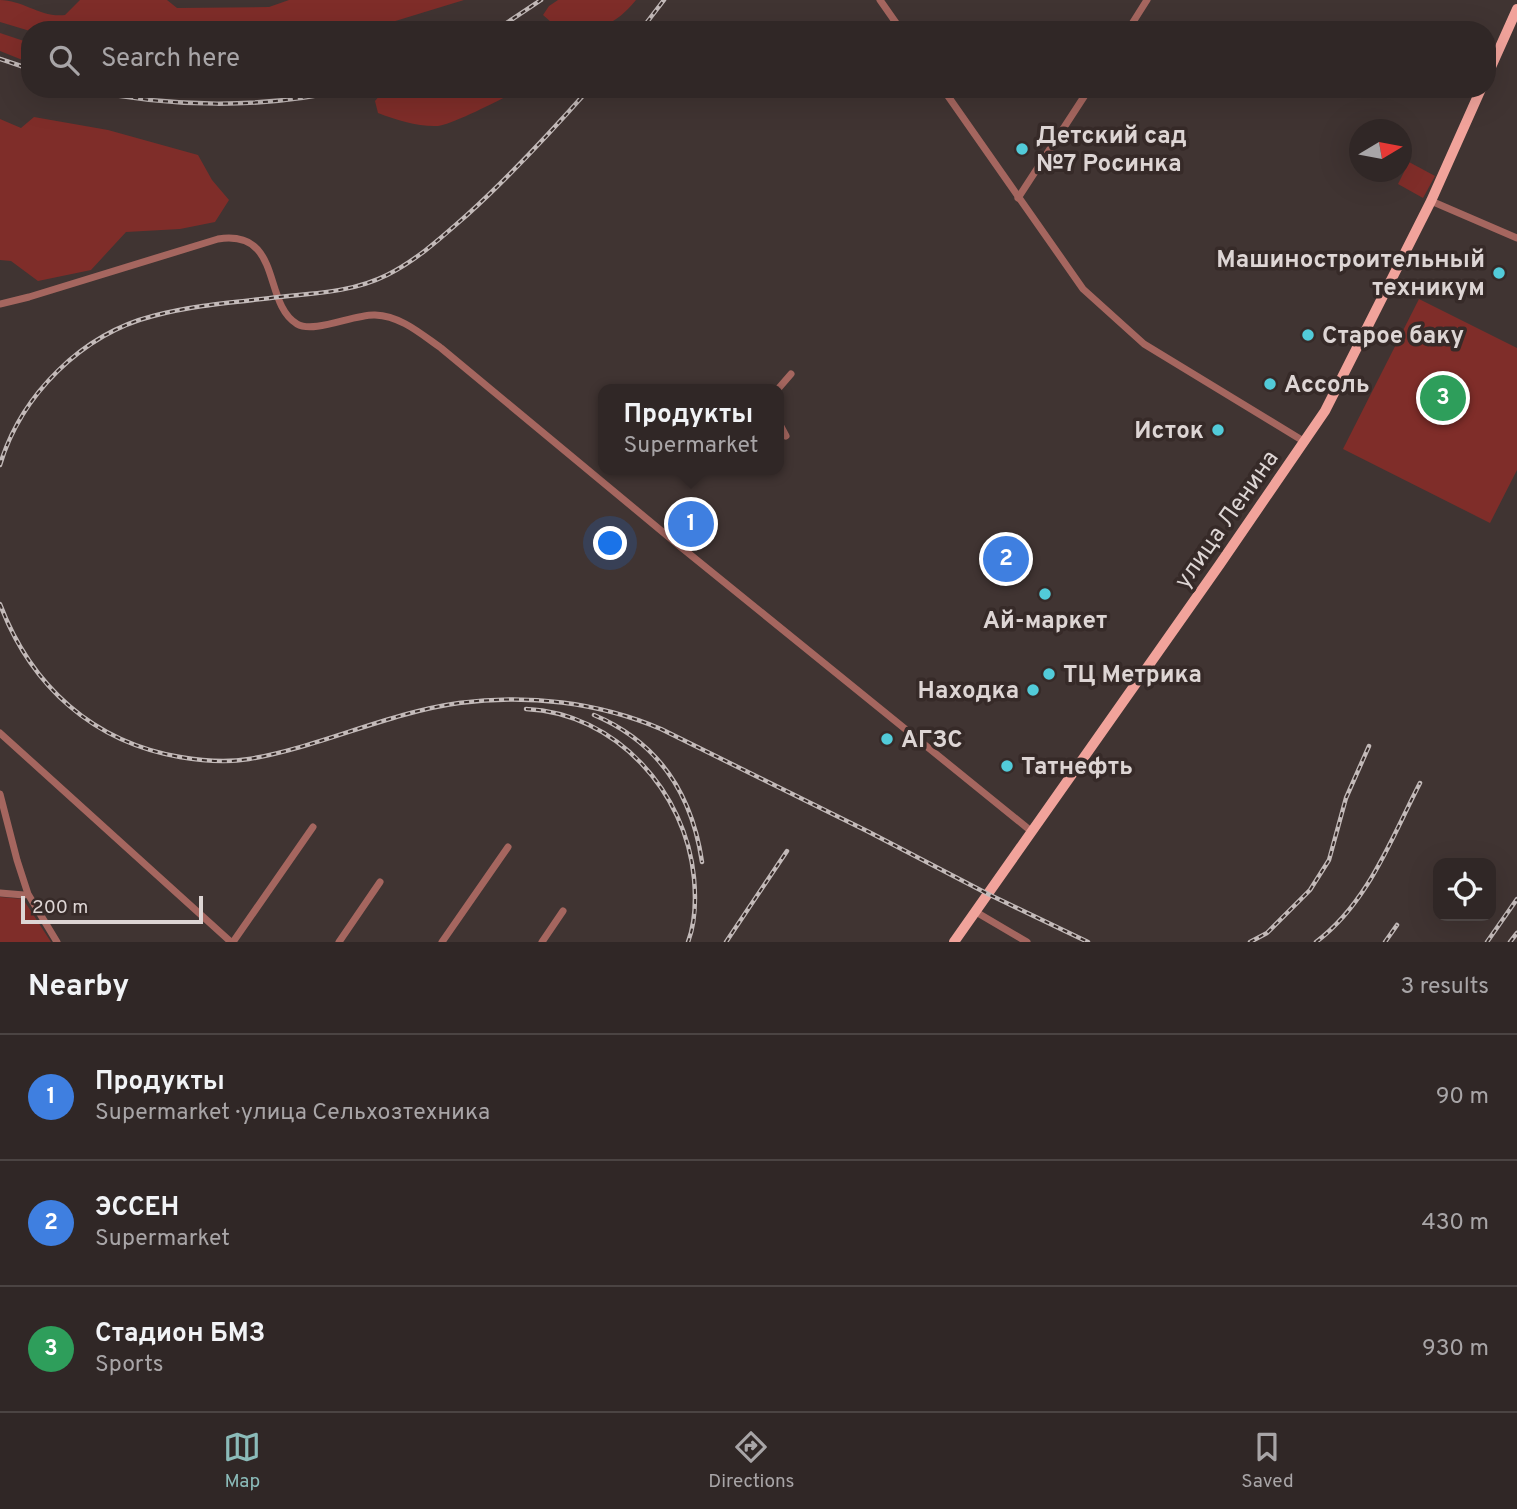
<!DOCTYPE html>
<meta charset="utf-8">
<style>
:root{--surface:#302726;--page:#3c3332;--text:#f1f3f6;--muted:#a8a5a7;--line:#4b4443;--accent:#8bbbb9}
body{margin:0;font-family:Overpass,sans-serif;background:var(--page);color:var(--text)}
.controls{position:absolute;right:21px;bottom:21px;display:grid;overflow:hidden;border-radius:14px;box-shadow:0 7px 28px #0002}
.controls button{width:63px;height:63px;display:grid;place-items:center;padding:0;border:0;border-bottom:2px solid var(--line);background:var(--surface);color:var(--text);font:35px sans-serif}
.compass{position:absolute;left:1349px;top:119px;width:63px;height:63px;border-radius:50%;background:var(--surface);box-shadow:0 7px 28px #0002;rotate:80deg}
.scale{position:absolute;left:21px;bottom:18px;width:182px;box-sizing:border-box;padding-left:7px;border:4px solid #ddd5d4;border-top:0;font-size:19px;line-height:24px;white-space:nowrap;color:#ddd5d4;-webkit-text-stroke:5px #362a28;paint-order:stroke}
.you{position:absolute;left:611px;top:544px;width:24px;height:24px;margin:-18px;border:5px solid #fff;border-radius:50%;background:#1a73e8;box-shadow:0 0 0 10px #1a73e833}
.badge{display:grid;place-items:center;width:46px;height:46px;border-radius:50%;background:var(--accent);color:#fff;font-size:23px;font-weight:700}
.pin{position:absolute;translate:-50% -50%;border:4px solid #fff;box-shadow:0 2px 7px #0006}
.popup{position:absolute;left:598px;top:384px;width:186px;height:91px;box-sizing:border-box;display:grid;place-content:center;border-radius:14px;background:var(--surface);filter:drop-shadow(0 2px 5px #0005);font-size:23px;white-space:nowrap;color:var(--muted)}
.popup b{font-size:26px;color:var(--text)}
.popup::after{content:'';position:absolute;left:50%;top:100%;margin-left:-14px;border:14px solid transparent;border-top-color:var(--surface)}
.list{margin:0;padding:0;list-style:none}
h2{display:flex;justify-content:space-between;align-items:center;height:91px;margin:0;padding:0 28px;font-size:30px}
h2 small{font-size:23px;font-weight:400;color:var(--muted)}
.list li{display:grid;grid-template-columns:46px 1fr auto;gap:21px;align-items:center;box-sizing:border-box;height:126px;padding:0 28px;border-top:2px solid var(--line)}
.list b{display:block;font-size:26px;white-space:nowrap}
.list p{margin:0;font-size:23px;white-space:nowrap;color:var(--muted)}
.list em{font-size:23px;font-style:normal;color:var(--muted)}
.icon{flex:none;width:38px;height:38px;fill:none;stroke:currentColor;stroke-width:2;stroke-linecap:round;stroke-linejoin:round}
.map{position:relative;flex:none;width:1517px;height:942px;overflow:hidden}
.search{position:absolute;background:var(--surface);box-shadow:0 7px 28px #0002;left:21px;right:21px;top:21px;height:77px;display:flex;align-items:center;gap:18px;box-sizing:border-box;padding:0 24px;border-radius:28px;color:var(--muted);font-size:26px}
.sheet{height:469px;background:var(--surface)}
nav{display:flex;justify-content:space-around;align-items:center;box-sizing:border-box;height:98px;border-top:2px solid var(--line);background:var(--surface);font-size:19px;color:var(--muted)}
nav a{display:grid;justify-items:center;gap:4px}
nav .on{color:var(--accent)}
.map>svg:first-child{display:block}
.green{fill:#7f2d29}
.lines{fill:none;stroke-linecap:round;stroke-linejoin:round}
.minor{stroke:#a5665f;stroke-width:7}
.major{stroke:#f1a39b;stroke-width:10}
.rail-casing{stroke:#c3bab9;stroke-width:4.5}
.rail{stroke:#362a28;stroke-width:2;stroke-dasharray:5;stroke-linecap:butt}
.poi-dot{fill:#52cbd9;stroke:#362a28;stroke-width:2.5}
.labels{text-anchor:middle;stroke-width:7;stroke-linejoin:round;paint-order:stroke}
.poi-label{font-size:24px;font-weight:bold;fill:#ddd5d4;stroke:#362a28;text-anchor:start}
.street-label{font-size:24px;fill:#ddd5d4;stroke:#362a28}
</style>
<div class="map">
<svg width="1517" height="942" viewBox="0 0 1517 942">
<rect width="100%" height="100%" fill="#403432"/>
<g class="green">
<path d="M0,0C23,0 41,18 65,15L80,0H167L177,8L269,7L289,0H464L366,30L30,31L0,22Z"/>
<path d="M558,0H636C607,36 583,30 542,30L551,22L543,15L549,6Z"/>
<polygon points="0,33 30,43 30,63 0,51"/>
<path d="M385,89H520C507,97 451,125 438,126C419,127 396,120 378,113L375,101Z"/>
<polygon points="34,117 108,130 198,155 212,180 229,200 215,222 180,229 126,232 91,270 38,281 11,261 0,260 0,119 21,128"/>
<polygon points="1409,162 1435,176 1423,198 1398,184"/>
<polygon points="1419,299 1517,348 1517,470 1490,523 1343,449"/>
<polygon points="0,897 23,899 51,942 0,942"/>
</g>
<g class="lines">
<g class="minor">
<polyline points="880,0 901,30"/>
<polyline points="1128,30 1147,0"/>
<polyline points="943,89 1083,289 1144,344 1305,442"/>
<polyline points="1018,198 1089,89"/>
<polyline points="1431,201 1517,238"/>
<path d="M0,304L29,297L218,239C283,229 262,303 297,324C314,334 354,314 375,315C401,316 421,334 441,348L682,548L1031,831"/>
<polyline points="778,389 791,374"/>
<polyline points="778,421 786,436"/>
<polyline points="0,733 231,942"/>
<polyline points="0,794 17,860 28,894 57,942"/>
<polyline points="0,893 24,895"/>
<polyline points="976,912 1027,942"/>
<polyline points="233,942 313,827"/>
<polyline points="339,942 380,882"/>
<polyline points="442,942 508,847"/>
<polyline points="542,942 563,911"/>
</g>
<g class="major">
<polyline points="1487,76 1517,9"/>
<polyline points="954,942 1220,564 1325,411 1431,201 1481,89"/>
</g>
<defs>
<g id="rail">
<polyline points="496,30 541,0"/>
<polyline points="641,30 664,0"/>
<polyline points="0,59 30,69"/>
<path d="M84,89C170,108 264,109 349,89"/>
<path d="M0,465C21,395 82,334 153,316C194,305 237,302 279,297C316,293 353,292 387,275C417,260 442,237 467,215C511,175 550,133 589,89"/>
<path d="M0,604C31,686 93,742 180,757C203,761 226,763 249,759C320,747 387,713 459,703C527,694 598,702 661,729L867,831L988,894L1088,942"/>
<path d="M526,709C616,713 686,792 694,878C696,900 696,921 688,942"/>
<path d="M594,715C658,742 692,794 702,862"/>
<polyline points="726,942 787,851"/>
<polyline points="1250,942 1267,933 1310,890 1329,860 1346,798 1369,746"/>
<path d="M1316,942C1368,903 1391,839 1420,783"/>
<polyline points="1385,942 1397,925"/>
<polyline points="1487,942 1517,899"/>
<polyline points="1510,942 1517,933"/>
</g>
</defs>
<use href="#rail" class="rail-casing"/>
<use href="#rail" class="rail"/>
</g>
<g class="poi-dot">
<circle cx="1022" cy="149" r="7"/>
<circle cx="1499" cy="273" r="7"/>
<circle cx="1308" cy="335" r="7"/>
<circle cx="1270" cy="384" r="7"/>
<circle cx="1218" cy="430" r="7"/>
<circle cx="1045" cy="594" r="7"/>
<circle cx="1049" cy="674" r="7"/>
<circle cx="1033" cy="690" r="7"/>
<circle cx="887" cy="739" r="7"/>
<circle cx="1007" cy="766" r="7"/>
</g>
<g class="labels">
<g class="poi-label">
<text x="1036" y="143">Детский сад<tspan x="1036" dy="28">№7 Росинка</tspan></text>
<text x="1485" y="267" text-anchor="end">Машиностроительный<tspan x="1485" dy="28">техникум</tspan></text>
<text x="1322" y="343">Старое баку</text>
<text x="1284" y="392">Ассоль</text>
<text x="1204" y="438" text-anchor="end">Исток</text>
<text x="1045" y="628" text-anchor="middle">Ай-маркет</text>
<text x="1063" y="682">ТЦ Метрика</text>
<text x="1019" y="698" text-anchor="end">Находка</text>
<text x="901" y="747">АГЗС</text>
<text x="1021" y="774">Татнефть</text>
</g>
<g class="street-label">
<text transform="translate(1226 519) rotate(-55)" y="8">улица Ленина</text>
</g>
</g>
</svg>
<div class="controls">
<button><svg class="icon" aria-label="locate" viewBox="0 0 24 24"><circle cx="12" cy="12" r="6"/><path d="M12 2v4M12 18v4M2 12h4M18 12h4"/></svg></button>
</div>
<svg class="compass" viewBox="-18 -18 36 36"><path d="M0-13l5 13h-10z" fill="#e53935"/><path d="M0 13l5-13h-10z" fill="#a8a5a7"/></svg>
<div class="scale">200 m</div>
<div class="you"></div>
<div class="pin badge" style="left:691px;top:524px;background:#3f7fe0">1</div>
<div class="popup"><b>Продукты</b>Supermarket</div>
<div class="pin badge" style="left:1006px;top:559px;background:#3f7fe0">2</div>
<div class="pin badge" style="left:1443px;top:398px;background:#2e9e5b">3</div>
<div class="search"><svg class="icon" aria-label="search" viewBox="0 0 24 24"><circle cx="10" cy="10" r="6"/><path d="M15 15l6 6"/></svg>Search here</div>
</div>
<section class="sheet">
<h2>Nearby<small>3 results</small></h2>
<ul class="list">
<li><span class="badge" style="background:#3f7fe0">1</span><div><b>Продукты</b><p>Supermarket · улица Сельхозтехника</p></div><em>90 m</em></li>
<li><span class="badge" style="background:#3f7fe0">2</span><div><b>ЭССЕН</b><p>Supermarket</p></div><em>430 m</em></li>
<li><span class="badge" style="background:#2e9e5b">3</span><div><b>Стадион БМЗ</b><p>Sports</p></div><em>930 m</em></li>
</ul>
</section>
<nav>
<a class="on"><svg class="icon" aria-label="map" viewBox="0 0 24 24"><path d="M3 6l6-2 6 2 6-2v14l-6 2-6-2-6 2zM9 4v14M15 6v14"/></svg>Map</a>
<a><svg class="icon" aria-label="directions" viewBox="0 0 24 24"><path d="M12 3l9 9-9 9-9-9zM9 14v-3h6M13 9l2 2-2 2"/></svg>Directions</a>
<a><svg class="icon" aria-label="saved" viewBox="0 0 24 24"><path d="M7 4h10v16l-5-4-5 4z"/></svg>Saved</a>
</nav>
